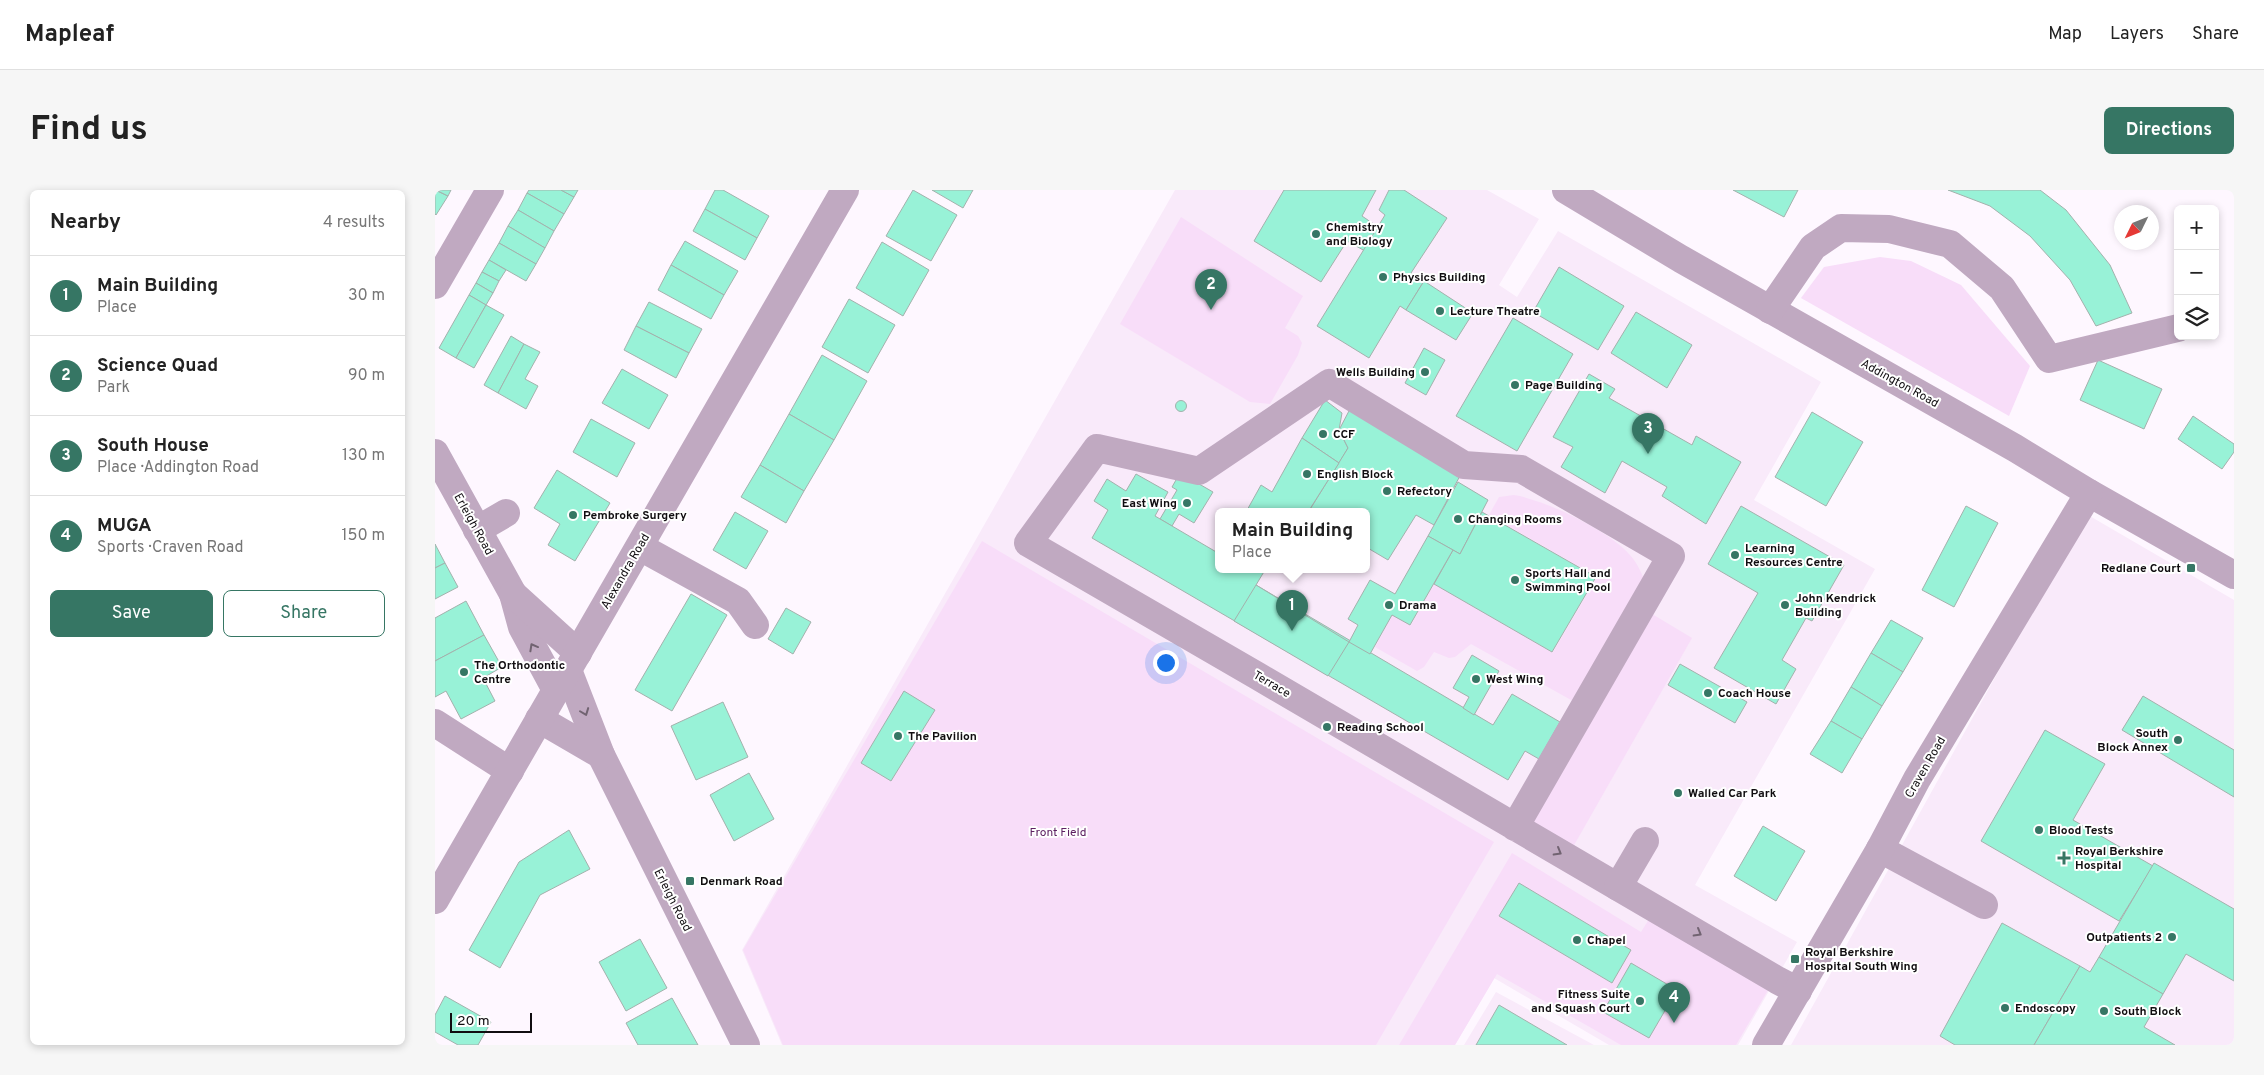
<!DOCTYPE html>
<meta charset="utf-8">
<style>
:root{--surface:#fff;--page:#f6f6f6;--text:#222;--muted:#767676;--line:#e0e0e0;--accent:#367664}
body{margin:0;font-family:Overpass,sans-serif;background:var(--page);color:var(--text)}
.controls{position:absolute;right:15px;top:15px;display:grid;overflow:hidden;border-radius:8px;box-shadow:0 2px 8px #0003}
.controls button{width:45px;height:45px;display:grid;place-items:center;padding:0;border:0;border-bottom:1px solid var(--line);background:var(--surface);color:var(--text);font:25px sans-serif}
.compass{position:absolute;left:1679px;top:15px;width:45px;height:45px;border-radius:50%;background:var(--surface);box-shadow:0 2px 8px #0003;rotate:227deg}
.scale{position:absolute;left:15px;bottom:12px;width:82px;box-sizing:border-box;padding-left:5px;border:2px solid #100d10;border-top:0;font-size:14px;line-height:18px;white-space:nowrap;color:#100d10;-webkit-text-stroke:4px #fff;paint-order:stroke}
.you{position:absolute;left:730px;top:472px;width:18px;height:18px;margin:-12px;border:4px solid #fff;border-radius:50%;background:#1a73e8;box-shadow:0 0 0 8px #1a73e833}
.badge{display:grid;place-items:center;width:32px;height:32px;border-radius:50%;background:var(--accent);color:#fff;font-size:16px;font-weight:700}
.pin{position:absolute;translate:-50% -41px;filter:drop-shadow(0 1px 2px #0008)}
.pin::after{content:'';position:absolute;top:26px;width:18px;height:15px;background:inherit;clip-path:polygon(0 0,100% 0,50% 100%)}
.popup{position:absolute;left:780px;top:318px;width:155px;height:65px;box-sizing:border-box;display:grid;place-content:center;border-radius:8px;background:var(--surface);filter:drop-shadow(0 1px 4px #0005);font-size:16px;white-space:nowrap;color:var(--muted)}
.popup b{font-size:19px;color:var(--text)}
.popup::after{content:'';position:absolute;left:50%;top:100%;margin-left:-10px;border:10px solid transparent;border-top-color:var(--surface)}
.list{margin:0;padding:0;list-style:none}
h2{display:flex;justify-content:space-between;align-items:center;height:65px;margin:0;padding:0 20px;font-size:21px}
h2 small{font-size:16px;font-weight:400;color:var(--muted)}
.list li{display:grid;grid-template-columns:32px 1fr auto;gap:15px;align-items:center;box-sizing:border-box;height:80px;padding:0 20px;border-top:1px solid var(--line)}
.list b{display:block;font-size:19px;white-space:nowrap}
.list p{margin:0;font-size:16px;white-space:nowrap;color:var(--muted)}
.list em{font-size:16px;font-style:normal;color:var(--muted)}
.actions{display:flex;gap:10px;padding:15px 20px}
.actions a{flex:1;padding:11px 0;border:1px solid var(--accent);border-radius:8px;text-align:center;font-size:18px;color:var(--accent)}
.actions .main{background:var(--accent);color:#fff}
.icon{flex:none;width:28px;height:28px;fill:none;stroke:currentColor;stroke-width:2;stroke-linecap:round;stroke-linejoin:round}
.map{position:relative;flex:none;width:1799px;height:855px;overflow:hidden;border-radius:8px}
header{display:flex;align-items:center;gap:30px;box-sizing:border-box;height:70px;padding:0 25px;background:var(--surface);border-bottom:1px solid var(--line)}
header strong{font-size:24px}
nav{display:flex;gap:28px;margin-inline-start:auto;font-size:18px}
.intro{display:flex;align-items:center;justify-content:space-between;box-sizing:border-box;height:120px;padding:0 30px}
h1{margin:0;font-size:35px}
.button{padding:12px 22px;border-radius:8px;background:var(--accent);color:#fff;font-size:18px;font-weight:700}
main{display:flex;gap:30px;padding:0 30px}
aside{flex:1;background:var(--surface);border-radius:8px;box-shadow:0 2px 8px #0003}
.map>svg:first-child{display:block}
.built{fill:#f9eafa;fill-rule:evenodd}
.green{fill:#f8ddf9;fill-rule:evenodd}
.building{fill:#98f2d7;stroke:#a3b1ac}
.lines{fill:none;stroke-linecap:round;stroke-linejoin:round}
.minor{stroke:#c0a9c1;stroke-width:28}
.oneway{stroke:#716371}
.poi-dot{fill:#367664;stroke:#fff;stroke-width:2}
.labels{text-anchor:middle;stroke-width:4;stroke-linejoin:round;paint-order:stroke}
.poi-label{font-size:12px;font-weight:bold;fill:#100d10;stroke:#fff;text-anchor:start}
.street-label{font-size:12px;fill:#100d10;stroke:#fff}
.park-label{font-size:12px;fill:#5d2062;stroke:#fff}
</style>
<header>
<strong>Mapleaf</strong>
<nav><a>Map</a><a>Layers</a><a>Share</a></nav>
</header>
<div class="intro"><h1>Find us</h1><a class="button">Directions</a></div>
<main>
<aside>
<h2>Nearby<small>4 results</small></h2>
<ul class="list">
<li><span class="badge">1</span><div><b>Main Building</b><p>Place</p></div><em>30 m</em></li>
<li><span class="badge">2</span><div><b>Science Quad</b><p>Park</p></div><em>90 m</em></li>
<li><span class="badge">3</span><div><b>South House</b><p>Place · Addington Road</p></div><em>130 m</em></li>
<li><span class="badge">4</span><div><b>MUGA</b><p>Sports · Craven Road</p></div><em>150 m</em></li>
</ul>
<div class="actions"><a class="main">Save</a><a>Share</a></div>
</aside>
<div class="map">
<svg width="1799" height="855" viewBox="0 0 1799 855">
<rect width="100%" height="100%" fill="#fef7ff"/>
<g class="built">
<path d="M740,0H1052L1104,29L1064,95L1082,107L1123,41L1386,192L1319,310L1440,379L1260,695L1362,752L1303,855H1174L1059,788L1020,855H347L307,760ZM783,322H931V380H783Z"/>
<polygon points="1653,325 1799,410 1799,855 1356,855 1563,482"/>
<polygon points="1061,802 1159,855 1029,855"/>
</g>
<g class="green">
<polygon points="746,27 868,106 850,138 863,146 867,153 863,165 835,214 815,212 685,134"/>
<polygon points="1445,67 1476,71 1526,95 1595,176 1574,226 1366,108 1389,77"/>
<path d="M1079,305C1110,310 1173,340 1194,364C1203,373 1208,386 1212,398L1145,515L1036,454L1020,467L1014,468L999,462L989,477L982,481L940,457L957,425L976,435L999,394L1118,462L1162,387L1054,325L1064,307Z"/>
<polygon points="547,351 1059,652 941,855 348,855 308,760"/>
<polygon points="1217,424 1257,448 1138,657 1097,634"/>
<path d="M1077,663L1206,742L1216,726L1336,795L1301,855H1186L1062,784L1020,855H964ZM1084,693L1196,760L1177,793L1064,726Z"/>
</g>
<g class="building">
<polygon points="0,0 13,6 1,25 0,24"/>
<polygon points="1,0 16,0 13,6"/>
<polygon points="94,0 126,0 139,7 129,24 92,3"/>
<polygon points="126,0 143,0 139,7"/>
<polygon points="280,0 288,0 334,26 322,48 270,19"/>
<polygon points="478,0 522,25 496,71 451,46"/>
<polygon points="497,0 538,0 528,18"/>
<polygon points="849,0 941,0 927,26 943,37 930,61 912,51 886,92 819,51"/>
<polygon points="954,0 969,0 1012,28 976,83 989,91 971,120 965,116 934,168 882,136 950,25 944,20"/>
<polygon points="1298,0 1363,0 1349,27"/>
<polygon points="1513,0 1605,0 1631,20 1675,75 1697,123 1661,136 1635,90 1595,46 1555,16"/>
<polygon points="92,3 129,24 119,41 83,20"/>
<polygon points="270,19 322,48 310,70 258,41"/>
<polygon points="83,20 119,41 110,58 73,36"/>
<polygon points="73,36 110,58 101,74 64,53"/>
<polygon points="250,51 303,81 289,105 236,75"/>
<polygon points="447,52 494,80 468,126 421,98"/>
<polygon points="64,53 101,74 91,91 54,70"/>
<polygon points="54,70 71,80 64,91 47,82"/>
<polygon points="236,75 289,105 276,129 223,100"/>
<polygon points="1124,77 1189,116 1163,160 1098,122"/>
<polygon points="47,82 64,91 58,103 41,93"/>
<polygon points="989,91 1038,123 1021,150 971,120"/>
<polygon points="41,93 58,103 51,115 34,105"/>
<polygon points="34,105 51,115 21,168 4,158"/>
<polygon points="414,109 460,135 433,183 387,157"/>
<polygon points="214,112 267,139 254,163 201,136"/>
<polygon points="51,115 69,125 39,178 21,168"/>
<polygon points="1201,122 1257,155 1232,198 1176,163"/>
<polygon points="1078,128 1138,164 1082,261 1021,226"/>
<polygon points="201,136 254,163 241,188 189,160"/>
<polygon points="76,146 89,154 63,203 49,195"/>
<polygon points="89,154 105,162 90,189 103,196 91,219 63,203"/>
<polygon points="989,158 1010,170 991,205 970,193"/>
<polygon points="387,165 432,191 399,250 354,224"/>
<polygon points="1663,170 1727,199 1709,239 1645,210"/>
<polygon points="187,179 233,205 214,239 167,213"/>
<polygon points="1154,184 1180,199 1174,208 1257,255 1261,246 1306,272 1271,334 1227,306 1232,297 1187,271 1170,303 1126,277 1138,257 1118,247"/>
<polygon points="890,210 907,223 904,240 913,258 904,273 867,248"/>
<circle cx="746" cy="216" r="5.5"/>
<polygon points="915,219 1027,282 999,335 981,325 953,370 931,357 931,322 874,321 913,258 904,240"/>
<polygon points="1377,222 1428,252 1391,316 1340,287"/>
<polygon points="354,224 399,250 369,301 325,275"/>
<polygon points="1758,226 1799,254 1799,262 1787,279 1743,249"/>
<polygon points="156,229 200,253 182,287 138,262"/>
<polygon points="867,248 904,273 873,322 811,322 826,295 837,302"/>
<polygon points="325,275 369,301 351,333 306,307"/>
<polygon points="122,280 175,313 140,371 113,355 125,334 99,318"/>
<polygon points="745,283 778,302 759,333 744,324 737,336 725,329 742,300 737,297"/>
<polygon points="701,284 733,302 720,326 783,363 783,380 830,380 821,395 1058,535 1077,504 1125,532 1104,569 1090,561 1073,590 657,348 673,320 659,311 672,289 691,301"/>
<polygon points="1023,292 1053,310 1025,364 993,346"/>
<polygon points="1306,316 1409,375 1377,431 1371,428 1347,470 1361,479 1341,514 1279,478 1323,403 1273,374"/>
<polygon points="1531,316 1563,333 1519,417 1487,400"/>
<polygon points="300,322 333,341 311,379 278,360"/>
<polygon points="1047,322 1161,387 1117,462 999,394 1018,360 1025,364"/>
<polygon points="993,346 1018,360 975,435 957,425 935,464 914,452 923,435 913,429 935,390 960,404"/>
<polygon points="0,354 10,373 0,378"/>
<polygon points="10,373 23,397 0,409 0,378"/>
<polygon points="821,395 914,452 893,486 799,431"/>
<polygon points="256,404 292,425 237,521 200,500"/>
<polygon points="31,411 49,445 0,471 0,428"/>
<polygon points="351,418 376,432 358,464 333,449"/>
<polygon points="1456,430 1488,448 1468,482 1436,463"/>
<polygon points="49,445 67,477 48,488 60,511 26,529 11,501 0,507 0,471"/>
<polygon points="1436,463 1468,482 1447,516 1416,497"/>
<polygon points="1037,465 1064,481 1039,525 1028,518 1034,507 1018,498"/>
<polygon points="1245,474 1312,512 1300,533 1233,495"/>
<polygon points="1416,497 1447,516 1427,549 1396,531"/>
<polygon points="469,501 500,520 456,591 426,573"/>
<polygon points="1708,506 1799,560 1799,607 1687,540"/>
<polygon points="288,512 313,567 261,590 236,536"/>
<polygon points="1396,531 1427,549 1407,583 1375,564"/>
<polygon points="1610,540 1670,574 1638,630 1718,676 1684,731 1546,651"/>
<polygon points="314,583 339,629 299,651 275,605"/>
<polygon points="1328,636 1370,661 1341,711 1299,686"/>
<polygon points="134,640 155,679 105,705 65,778 34,760 84,672"/>
<polygon points="1719,673 1799,719 1799,791 1751,764 1728,804 1664,767"/>
<polygon points="1084,693 1196,760 1177,793 1064,726"/>
<polygon points="1567,733 1645,776 1599,855 1520,855 1505,846"/>
<polygon points="205,749 232,798 191,821 164,772"/>
<polygon points="1664,767 1728,804 1709,837 1740,855 1599,855 1645,776 1655,782"/>
<polygon points="1196,773 1242,800 1214,848 1168,822"/>
<polygon points="10,806 56,832 43,855 23,855 0,842 0,825"/>
<polygon points="237,808 263,855 203,855 191,833"/>
<polygon points="1064,815 1132,855 1041,855"/>
</g>
<g class="lines">
<g class="minor">
<polyline points="1131,0 1246,69 1580,258 1654,303 1799,385"/>
<polyline points="0,95 55,0"/>
<polyline points="1335,120 1378,57 1406,38 1454,39 1515,54 1567,98 1614,169 1743,138"/>
<polyline points="0,263 78,404 87,437 121,500"/>
<polyline points="42,340 71,323"/>
<polyline points="205,357 303,411 320,435"/>
<polyline points="78,404 143,463"/>
<polyline points="133,480 166,565 311,855"/>
<polyline points="104,529 166,565"/>
<polyline points="0,533 75,581"/>
<path d="M1080,637L1236,366L1086,279L1029,275L894,193L764,281L662,258L593,353C843,498 1093,642 1342,790L1363,801"/>
<polyline points="1445,659 1549,715"/>
<polyline points="1183,697 1210,651"/>
<polyline points="0,710 410,0"/>
<polyline points="1331,855 1445,659 1482,589 1654,303"/>
</g>
</g>
<defs><path id="oneway-chevron" d="M-2-3.5L2.5 0L-2 3.5" fill="none" stroke-width="1.6" stroke-linecap="round" stroke-linejoin="round" transform="scale(1.25)"/></defs>
<g class="oneway">
<use href="#oneway-chevron" transform="translate(98 457) rotate(-119)"/>
<use href="#oneway-chevron" transform="translate(150 522) rotate(69)"/>
<use href="#oneway-chevron" transform="translate(1123 662) rotate(30)"/>
<use href="#oneway-chevron" transform="translate(1263 743) rotate(30)"/>
</g>
<g class="poi-dot">
<circle cx="881" cy="44" r="5"/>
<circle cx="948" cy="87" r="5"/>
<circle cx="1005" cy="121" r="5"/>
<circle cx="990" cy="182" r="5"/>
<circle cx="1080" cy="195" r="5"/>
<circle cx="888" cy="244" r="5"/>
<circle cx="872" cy="284" r="5"/>
<circle cx="952" cy="301" r="5"/>
<circle cx="752" cy="313" r="5"/>
<circle cx="138" cy="325" r="5"/>
<circle cx="1023" cy="329" r="5"/>
<circle cx="1300" cy="365" r="5"/>
<rect x="1751" y="373" width="10" height="10" rx="2.5"/>
<circle cx="1080" cy="390" r="5"/>
<circle cx="954" cy="415" r="5"/>
<circle cx="1350" cy="415" r="5"/>
<circle cx="29" cy="482" r="5"/>
<circle cx="1041" cy="489" r="5"/>
<circle cx="1273" cy="503" r="5"/>
<circle cx="892" cy="537" r="5"/>
<circle cx="463" cy="546" r="5"/>
<circle cx="1743" cy="550" r="5"/>
<circle cx="1243" cy="603" r="5"/>
<circle cx="1604" cy="640" r="5"/>
<path d="M1626.5 660.5h5v5h5v5h-5v5h-5v-5h-5v-5h5z"/>
<rect x="250" y="686" width="10" height="10" rx="2.5"/>
<circle cx="1737" cy="747" r="5"/>
<circle cx="1142" cy="750" r="5"/>
<rect x="1355" y="764" width="10" height="10" rx="2.5"/>
<circle cx="1205" cy="811" r="5"/>
<circle cx="1570" cy="818" r="5"/>
<circle cx="1669" cy="821" r="5"/>
</g>
<g class="labels">
<g class="poi-label">
<text x="891" y="41">Chemistry<tspan x="891" dy="14">and Biology</tspan></text>
<text x="958" y="91">Physics Building</text>
<text x="1015" y="125">Lecture Theatre</text>
<text x="980" y="186" text-anchor="end">Wells Building</text>
<text x="1090" y="199">Page Building</text>
<text x="898" y="248">CCF</text>
<text x="882" y="288">English Block</text>
<text x="962" y="305">Refectory</text>
<text x="742" y="317" text-anchor="end">East Wing</text>
<text x="148" y="329">Pembroke Surgery</text>
<text x="1033" y="333">Changing Rooms</text>
<text x="1310" y="362">Learning<tspan x="1310" dy="14">Resources Centre</tspan></text>
<text x="1746" y="382" text-anchor="end">Redlane Court</text>
<text x="1090" y="387">Sports Hall and<tspan x="1090" dy="14">Swimming Pool</tspan></text>
<text x="1360" y="412">John Kendrick<tspan x="1360" dy="14">Building</tspan></text>
<text x="964" y="419">Drama</text>
<text x="39" y="479">The Orthodontic<tspan x="39" dy="14">Centre</tspan></text>
<text x="1051" y="493">West Wing</text>
<text x="1283" y="507">Coach House</text>
<text x="902" y="541">Reading School</text>
<text x="1733" y="547" text-anchor="end">South<tspan x="1733" dy="14">Block Annex</tspan></text>
<text x="473" y="550">The Pavilion</text>
<text x="1253" y="607">Walled Car Park</text>
<text x="1614" y="644">Blood Tests</text>
<text x="1640" y="665">Royal Berkshire<tspan x="1640" dy="14">Hospital</tspan></text>
<text x="265" y="695">Denmark Road</text>
<text x="1727" y="751" text-anchor="end">Outpatients 2</text>
<text x="1152" y="754">Chapel</text>
<text x="1370" y="766">Royal Berkshire<tspan x="1370" dy="14">Hospital South Wing</tspan></text>
<text x="1195" y="808" text-anchor="end">Fitness Suite<tspan x="1195" dy="14">and Squash Court</tspan></text>
<text x="1580" y="822">Endoscopy</text>
<text x="1679" y="825">South Block</text>
</g>
<g class="street-label">
<text transform="translate(1465 193) rotate(29)" y="4">Addington Road</text>
<text transform="translate(39 334) rotate(61)" y="4">Erleigh Road</text>
<text transform="translate(190 381) rotate(-60)" y="4">Alexandra Road</text>
<text transform="translate(837 494) rotate(30)" y="4">Terrace</text>
<text transform="translate(1490 577) rotate(-60)" y="4">Craven Road</text>
<text transform="translate(238 710) rotate(63)" y="4">Erleigh Road</text>
</g>
<g class="park-label">
<text x="623" y="646">Front Field</text>
</g>
</g>
</svg>
<div class="controls">
<button>+</button>
<button>−</button>
<button><svg class="icon" aria-label="layers" viewBox="0 0 24 24"><path d="M12 4l9 5-9 5-9-5zM3 14l9 5 9-5"/></svg></button>
</div>
<svg class="compass" viewBox="-18 -18 36 36"><path d="M0-13l5 13h-10z" fill="#e53935"/><path d="M0 13l5-13h-10z" fill="#767676"/></svg>
<div class="scale">20 m</div>
<div class="you"></div>
<div class="pin badge" style="left:857px;top:441px">1</div>
<div class="popup"><b>Main Building</b>Place</div>
<div class="pin badge" style="left:776px;top:120px">2</div>
<div class="pin badge" style="left:1213px;top:264px">3</div>
<div class="pin badge" style="left:1239px;top:833px">4</div>
</div>
</main>
